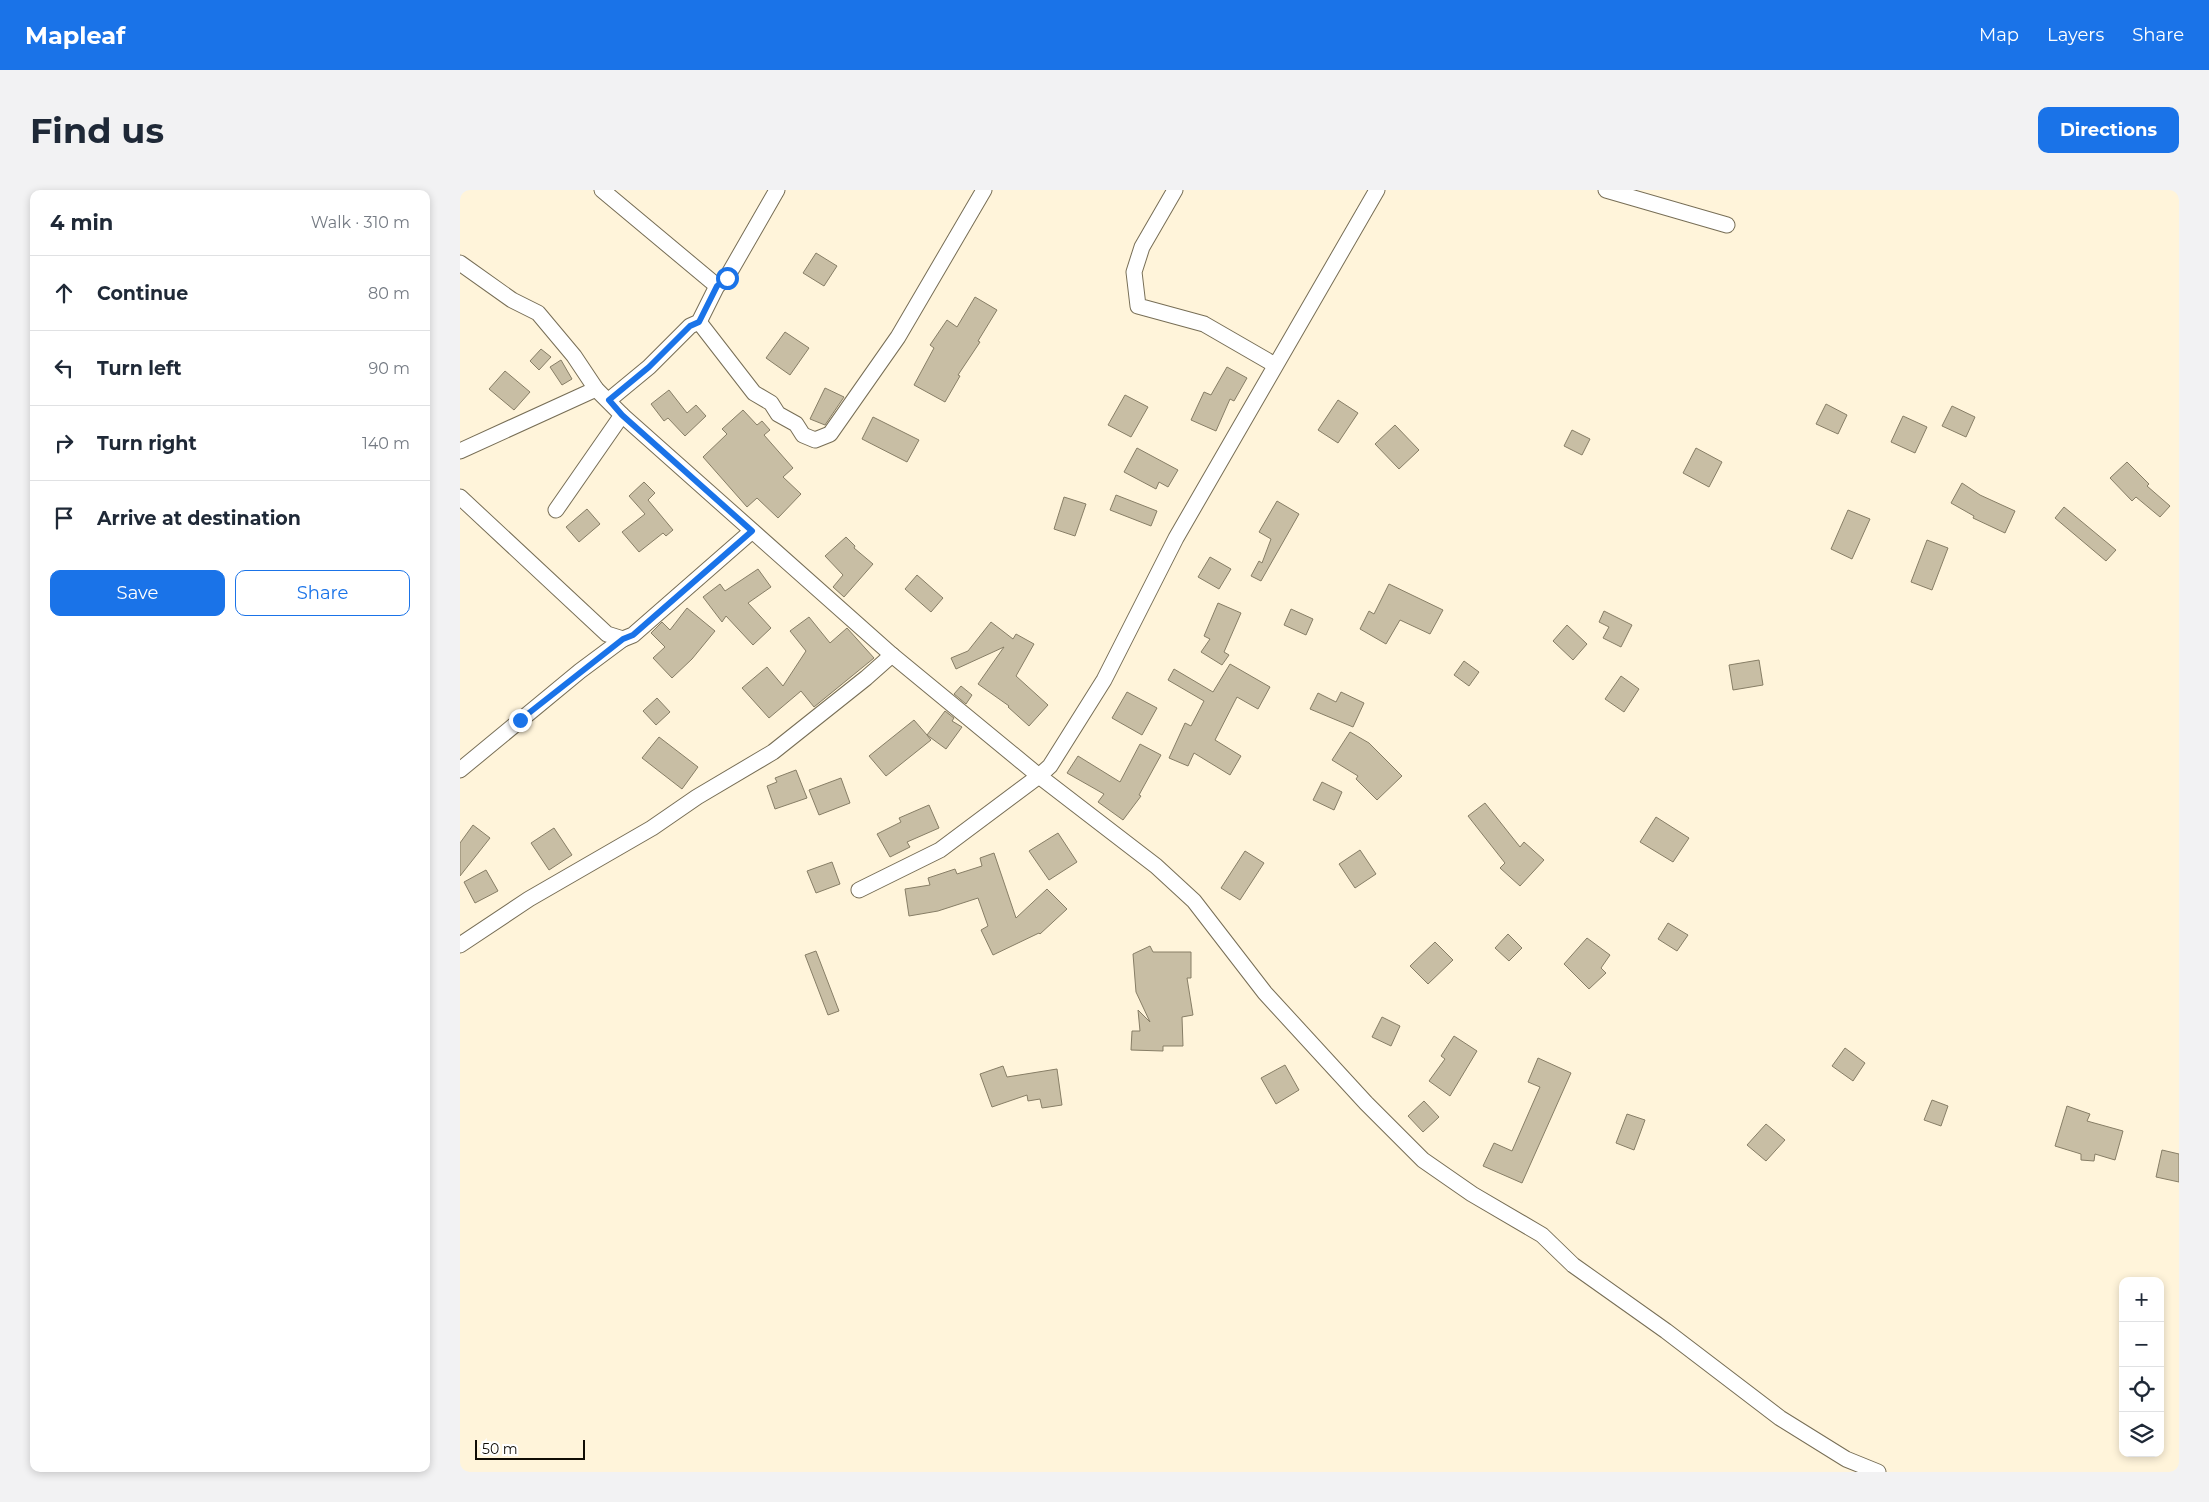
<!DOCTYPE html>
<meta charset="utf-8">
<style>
:root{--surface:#fff;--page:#f2f2f3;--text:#1f2937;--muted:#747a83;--line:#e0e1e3;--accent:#1a73e8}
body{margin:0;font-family:Montserrat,sans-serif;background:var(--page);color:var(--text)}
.controls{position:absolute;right:15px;bottom:15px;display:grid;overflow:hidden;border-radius:10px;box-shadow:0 2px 8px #0003}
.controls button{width:45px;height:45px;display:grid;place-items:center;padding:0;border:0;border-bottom:1px solid var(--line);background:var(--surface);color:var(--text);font:25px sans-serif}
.scale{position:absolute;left:15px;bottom:12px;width:110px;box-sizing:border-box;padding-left:5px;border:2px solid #100c05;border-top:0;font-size:14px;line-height:18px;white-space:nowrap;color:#100c05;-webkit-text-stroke:4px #fff;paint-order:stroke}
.stop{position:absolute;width:15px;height:15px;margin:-11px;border:4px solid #1a73e8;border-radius:50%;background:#fff}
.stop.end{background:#1a73e8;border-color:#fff;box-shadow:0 1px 5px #0008}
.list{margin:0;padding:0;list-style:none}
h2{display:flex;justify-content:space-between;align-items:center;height:65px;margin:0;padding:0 20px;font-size:21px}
h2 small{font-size:16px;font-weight:400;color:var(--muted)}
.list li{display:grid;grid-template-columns:32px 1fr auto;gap:15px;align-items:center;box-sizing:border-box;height:75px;padding:0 20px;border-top:1px solid var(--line)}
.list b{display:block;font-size:19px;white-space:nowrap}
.list em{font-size:16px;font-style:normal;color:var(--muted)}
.actions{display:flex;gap:10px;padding:15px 20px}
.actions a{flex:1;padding:11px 0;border:1px solid var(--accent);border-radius:10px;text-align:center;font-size:18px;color:var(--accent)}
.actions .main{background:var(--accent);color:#fff}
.icon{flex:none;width:28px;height:28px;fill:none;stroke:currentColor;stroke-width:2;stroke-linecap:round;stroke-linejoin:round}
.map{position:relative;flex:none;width:1719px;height:1282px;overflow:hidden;border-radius:10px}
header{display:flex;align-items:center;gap:30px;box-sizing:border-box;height:70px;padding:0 25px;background:var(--accent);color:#fff}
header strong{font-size:24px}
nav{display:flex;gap:28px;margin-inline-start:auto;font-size:18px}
.intro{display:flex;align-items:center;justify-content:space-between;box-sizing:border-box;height:120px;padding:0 30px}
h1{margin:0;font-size:35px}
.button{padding:12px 22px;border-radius:10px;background:var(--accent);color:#fff;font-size:18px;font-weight:700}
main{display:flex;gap:30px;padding:0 30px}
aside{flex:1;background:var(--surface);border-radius:10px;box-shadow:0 2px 8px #0003}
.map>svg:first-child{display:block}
.building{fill:#c8bea4;stroke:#877e66}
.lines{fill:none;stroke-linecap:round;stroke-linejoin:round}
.minor-casing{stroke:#776e56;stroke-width:17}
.minor{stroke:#fff;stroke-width:15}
.route{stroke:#1a73e8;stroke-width:6}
</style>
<header>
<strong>Mapleaf</strong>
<nav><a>Map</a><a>Layers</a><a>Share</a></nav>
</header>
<div class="intro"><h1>Find us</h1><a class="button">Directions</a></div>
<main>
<aside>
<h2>4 min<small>Walk · 310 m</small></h2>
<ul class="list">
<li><svg class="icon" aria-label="ahead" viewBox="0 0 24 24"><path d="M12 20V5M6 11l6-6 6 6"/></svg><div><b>Continue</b></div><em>80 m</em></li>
<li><svg class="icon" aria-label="left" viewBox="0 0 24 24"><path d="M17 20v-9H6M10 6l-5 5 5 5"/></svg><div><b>Turn left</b></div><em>90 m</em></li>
<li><svg class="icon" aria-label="right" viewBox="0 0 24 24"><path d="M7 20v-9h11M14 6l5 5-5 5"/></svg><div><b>Turn right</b></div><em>140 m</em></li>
<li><svg class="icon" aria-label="arrive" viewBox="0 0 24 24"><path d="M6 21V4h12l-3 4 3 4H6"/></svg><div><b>Arrive at destination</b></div></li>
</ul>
<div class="actions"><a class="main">Save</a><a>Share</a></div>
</aside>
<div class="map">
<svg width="1719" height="1282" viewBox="0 0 1719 1282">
<rect width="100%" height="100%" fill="#fff4da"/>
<g class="building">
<polygon points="356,63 377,76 364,96 343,83"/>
<polygon points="515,107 537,120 518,151 520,152 498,185 500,186 485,212 454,195 474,158 470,155 487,130 497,137"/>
<polygon points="325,142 349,158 330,185 306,168"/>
<polygon points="81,159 91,167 79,180 70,171"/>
<polygon points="101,170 112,189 102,195 90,177"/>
<polygon points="767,177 787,188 774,211 770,209 756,241 731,230 744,202 751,205"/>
<polygon points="45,181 70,202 54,220 29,199"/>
<polygon points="365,198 384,207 365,235 350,229"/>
<polygon points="209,200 227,223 236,215 246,226 225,246 208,228 204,231 191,214"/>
<polygon points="665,205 688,217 671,247 648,235"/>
<polygon points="878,210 898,223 878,253 858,240"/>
<polygon points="1366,214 1387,225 1378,244 1356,234"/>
<polygon points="1492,216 1515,227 1506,247 1482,236"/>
<polygon points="283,220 297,235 302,231 310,240 304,245 333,278 323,287 341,304 318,328 297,308 287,317 243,267 267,244 262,239"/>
<polygon points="1443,226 1467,237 1455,263 1431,252"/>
<polygon points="413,227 459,250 447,272 402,249"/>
<polygon points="935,235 959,260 939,279 915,254"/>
<polygon points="1112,240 1130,249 1122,265 1104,256"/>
<polygon points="677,258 718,280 708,297 699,292 696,299 664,282"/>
<polygon points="1236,258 1262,272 1249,297 1223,283"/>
<polygon points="1667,272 1689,294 1687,296 1710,316 1700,327 1676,307 1672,311 1650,288"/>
<polygon points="184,292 195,303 188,310 213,340 206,346 203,343 179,362 162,342 185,324 169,306"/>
<polygon points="1502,293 1520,305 1555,321 1545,343 1513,328 1514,326 1491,313"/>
<polygon points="656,305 697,321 691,336 650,320"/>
<polygon points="604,307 626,314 615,346 594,339"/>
<polygon points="817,311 839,324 801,391 791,386 799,371 802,373 811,349 799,342"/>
<polygon points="1604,317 1656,360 1646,371 1595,328"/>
<polygon points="127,319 140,334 119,352 106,337"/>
<polygon points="1388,320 1410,329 1392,369 1371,359"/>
<polygon points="386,347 395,356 394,358 413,374 384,407 373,397 383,385 365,366"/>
<polygon points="1467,350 1488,358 1472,400 1451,392"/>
<polygon points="750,367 771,379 759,399 738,387"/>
<polygon points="298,379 311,397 288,413 311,438 293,455 266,426 262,432 243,407 260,394 265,401"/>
<polygon points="457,385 483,408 471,422 445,399"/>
<polygon points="929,394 983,420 970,444 940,430 926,454 900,439 909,421 914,424"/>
<polygon points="758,413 781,423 764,462 769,465 762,475 741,462 750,449 744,446"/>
<polygon points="227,418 255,441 232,469 212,488 193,468 205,457 191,443 202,432 210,440"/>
<polygon points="831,419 853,429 846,445 824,435"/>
<polygon points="1144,421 1172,435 1161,457 1143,448 1149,437 1139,432"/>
<polygon points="349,427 370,453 387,438 414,468 354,517 341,501 309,528 282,498 307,477 323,496 346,461 330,441"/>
<polygon points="531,432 553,449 556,444 574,454 556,486 588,515 569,536 548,517 549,516 518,494 544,457 496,479 491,468 508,461"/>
<polygon points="1107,435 1127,454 1113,470 1093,451"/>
<polygon points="1299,470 1303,495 1273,500 1269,475"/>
<polygon points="1004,471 1019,482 1009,496 994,485"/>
<polygon points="770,474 810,497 798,519 777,507 755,550 781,566 770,585 734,563 728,576 709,568 725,533 731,536 744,511 708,490 714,479 753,502"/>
<polygon points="1161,486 1179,499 1164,522 1145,509"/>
<polygon points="501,496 512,505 506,514 494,504"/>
<polygon points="667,502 697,518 682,545 652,528"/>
<polygon points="881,502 904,513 893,537 850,519 858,503 876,512"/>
<polygon points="197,508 210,522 196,535 183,521"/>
<polygon points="485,521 494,528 492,531 502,537 486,559 467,545 471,550 426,586 409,566 454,530 467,545"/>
<polygon points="890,542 909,553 942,586 917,610 896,589 898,586 872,570"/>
<polygon points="199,547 238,577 222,599 182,568"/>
<polygon points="680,554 701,565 679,605 681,606 663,630 638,612 644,604 607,583 618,566 660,592"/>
<polygon points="336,580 347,608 315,619 307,596 317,592 315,588"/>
<polygon points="381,588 390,613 359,625 349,600"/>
<polygon points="862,592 882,602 874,620 853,610"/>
<polygon points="1025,613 1060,657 1064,652 1084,670 1060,696 1040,678 1045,673 1008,626"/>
<polygon points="469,615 479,638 447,652 450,657 430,667 417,644 441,632 439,628"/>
<polygon points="1196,627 1229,648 1213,672 1180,652"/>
<polygon points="13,635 30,648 0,686 0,653"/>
<polygon points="94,638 112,665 89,680 71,653"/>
<polygon points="598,643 617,672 589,690 569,661"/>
<polygon points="900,660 916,684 895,698 879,674"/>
<polygon points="785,661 804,673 780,710 761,698"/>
<polygon points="534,663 556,728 587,699 607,719 580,744 579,743 533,765 521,740 528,736 518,708 478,721 449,726 445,699 470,695 468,688 495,679 497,684 522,676 520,668"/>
<polygon points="372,672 380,694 356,703 347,681"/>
<polygon points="26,680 38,701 15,713 4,692"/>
<polygon points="1208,733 1228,745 1217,761 1198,749"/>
<polygon points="1048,744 1062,758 1049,771 1035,758"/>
<polygon points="1127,748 1150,765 1141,778 1146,783 1129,799 1104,774"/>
<polygon points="975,752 993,770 968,794 950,776"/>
<polygon points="690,756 693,762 731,762 731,788 727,788 733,825 722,827 723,856 703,856 703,861 671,860 672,841 680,841 678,820 690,832 676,802 673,764"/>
<polygon points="356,761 379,821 368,825 345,765"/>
<polygon points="922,827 940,836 931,856 912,847"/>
<polygon points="994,846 1017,861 990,906 969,891 985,869 981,866"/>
<polygon points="1385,858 1405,873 1393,891 1372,876"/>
<polygon points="1078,868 1111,883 1062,993 1023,976 1034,953 1052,961 1080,897 1068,892"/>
<polygon points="825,875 839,900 816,914 801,888"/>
<polygon points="543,876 547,887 597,879 602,915 582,918 580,909 568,911 567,905 532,917 520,884"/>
<polygon points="1472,910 1488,916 1481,936 1464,930"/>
<polygon points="964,911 979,927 963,942 948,926"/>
<polygon points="1607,916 1630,924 1627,931 1663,941 1655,970 1635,964 1634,971 1621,970 1621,964 1595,956"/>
<polygon points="1167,924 1185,930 1174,960 1156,953"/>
<polygon points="1306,934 1325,950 1306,971 1287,955"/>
<polygon points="1702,960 1719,964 1719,992 1696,987"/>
</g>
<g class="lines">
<defs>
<g id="minor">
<polyline points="142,0 257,96"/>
<polyline points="715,0 682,57 674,82 678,116 744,134 815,175"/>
<polyline points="1146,0 1267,35"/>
<polyline points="0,73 52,110 78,123 114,166 136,199 162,225 432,465 579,586 696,676 734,711 805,803 906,913 963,970 1012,1004 1082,1045 1113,1075 1206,1141 1320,1228 1386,1269 1418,1282"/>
<polyline points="239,132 294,203 311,213 318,224 336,234 343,245 355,250 370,244 438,147 524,0"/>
<polyline points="149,210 189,177 230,136 239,132 257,96 267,87 317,0"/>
<polyline points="0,261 136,199"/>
<polyline points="0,307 147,444 163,449 173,445 292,341"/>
<polyline points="96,320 162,225"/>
<polyline points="0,580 120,481 163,449"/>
<polyline points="399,700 480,660 579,586 590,576 644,490 716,348 917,0"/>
<polyline points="0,755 69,709 192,638 237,607 313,562 406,488 432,465"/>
</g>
</defs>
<use href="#minor" class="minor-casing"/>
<use href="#minor" class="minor"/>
</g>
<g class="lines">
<polyline class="route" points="60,530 163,449 173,445 292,341 162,225 149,210 189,177 230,136 239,132 257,96 267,88"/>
</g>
</svg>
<div class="controls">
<button>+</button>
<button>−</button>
<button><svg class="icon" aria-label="locate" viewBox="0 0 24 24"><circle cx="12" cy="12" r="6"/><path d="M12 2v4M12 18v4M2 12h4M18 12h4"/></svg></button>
<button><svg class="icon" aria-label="layers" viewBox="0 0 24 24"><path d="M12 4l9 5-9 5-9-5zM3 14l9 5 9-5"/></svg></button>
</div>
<div class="scale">50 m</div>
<div class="stop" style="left:267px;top:88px"></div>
<div class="stop end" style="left:60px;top:530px"></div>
</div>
</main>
